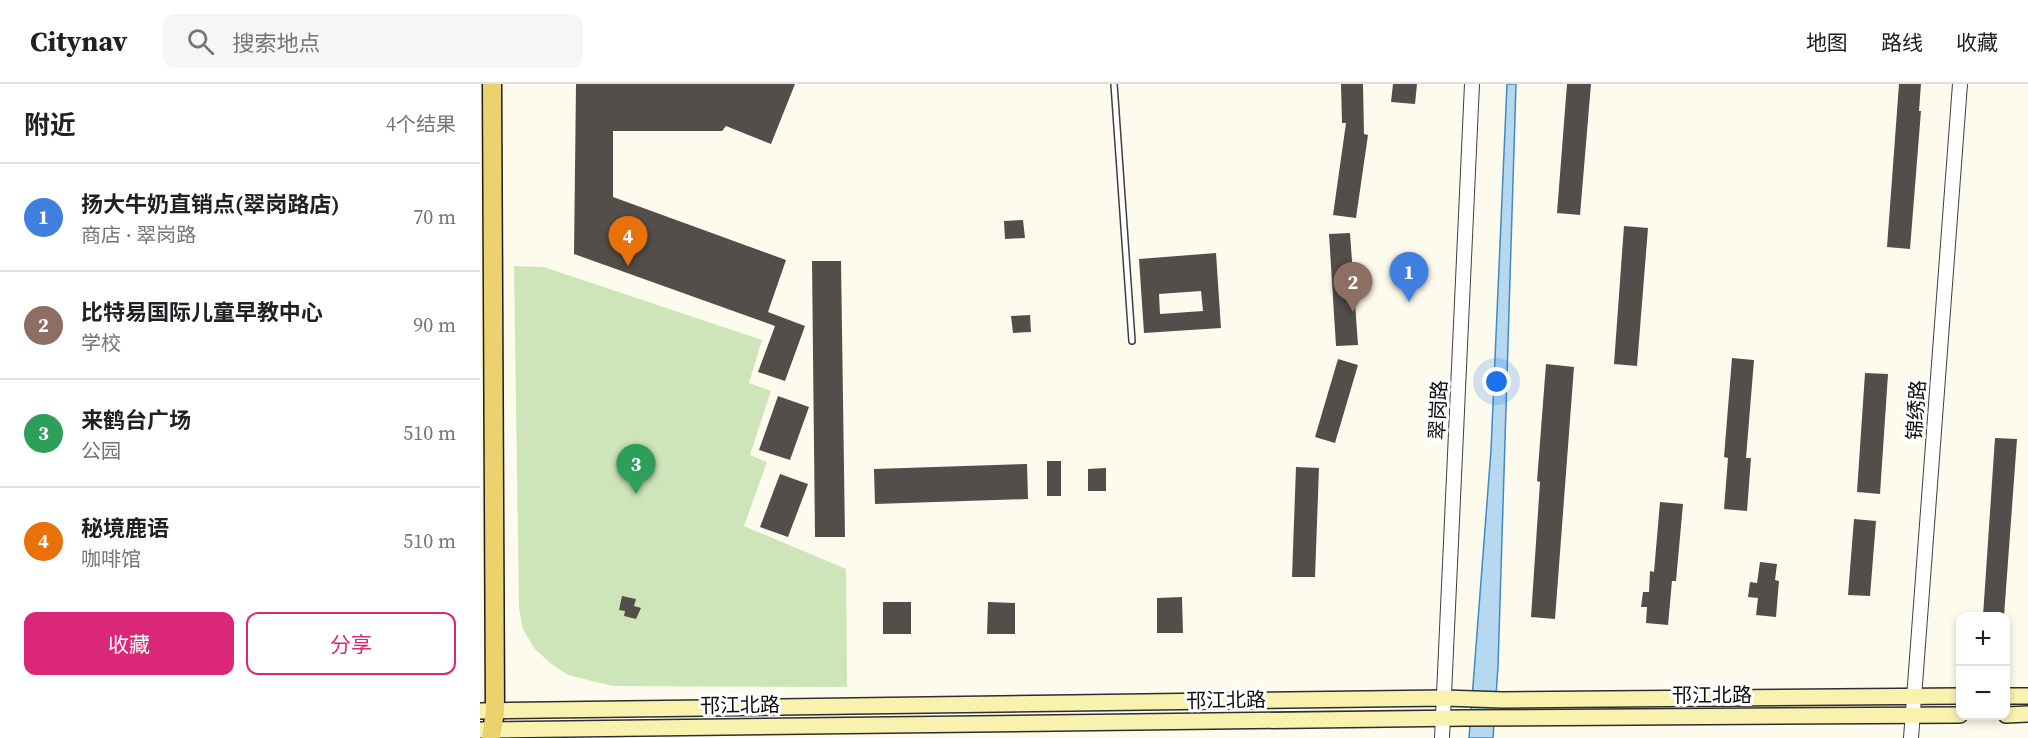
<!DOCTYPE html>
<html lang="zh">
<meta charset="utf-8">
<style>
:root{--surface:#fff;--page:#f6f6f6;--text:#202124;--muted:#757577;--line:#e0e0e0;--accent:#db2777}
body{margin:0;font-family:"Source Serif 4","Noto Sans SC",serif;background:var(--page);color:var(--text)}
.controls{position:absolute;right:18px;bottom:18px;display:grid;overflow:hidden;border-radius:12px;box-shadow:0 3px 9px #0003}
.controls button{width:54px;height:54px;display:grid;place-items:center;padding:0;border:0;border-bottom:2px solid var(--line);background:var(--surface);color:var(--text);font:30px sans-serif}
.you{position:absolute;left:1017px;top:298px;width:21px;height:21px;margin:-15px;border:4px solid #fff;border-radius:50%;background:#1a73e8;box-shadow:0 0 0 9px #1a73e833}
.badge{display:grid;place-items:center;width:39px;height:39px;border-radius:50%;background:var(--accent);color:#fff;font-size:20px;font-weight:700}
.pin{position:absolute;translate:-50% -50px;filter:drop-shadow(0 2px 3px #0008)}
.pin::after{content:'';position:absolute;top:32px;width:21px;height:18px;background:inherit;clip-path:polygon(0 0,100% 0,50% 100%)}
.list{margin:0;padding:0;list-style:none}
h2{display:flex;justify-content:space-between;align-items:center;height:78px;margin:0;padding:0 24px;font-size:26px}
h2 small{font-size:20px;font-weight:400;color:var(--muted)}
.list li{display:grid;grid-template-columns:39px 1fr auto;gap:18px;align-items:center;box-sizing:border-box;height:108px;padding:0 24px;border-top:2px solid var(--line)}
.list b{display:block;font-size:22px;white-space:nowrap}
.list p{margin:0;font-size:20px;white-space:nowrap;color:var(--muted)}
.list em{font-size:20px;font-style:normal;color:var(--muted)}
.actions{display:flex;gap:12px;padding:18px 24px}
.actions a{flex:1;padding:14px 0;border:2px solid var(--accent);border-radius:12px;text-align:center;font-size:21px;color:var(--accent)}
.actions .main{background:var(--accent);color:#fff}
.icon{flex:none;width:33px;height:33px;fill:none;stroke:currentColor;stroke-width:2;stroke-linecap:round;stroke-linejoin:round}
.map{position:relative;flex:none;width:1548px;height:654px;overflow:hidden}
header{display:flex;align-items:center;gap:36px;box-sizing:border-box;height:84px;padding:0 30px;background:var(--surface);border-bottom:2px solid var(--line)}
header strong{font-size:28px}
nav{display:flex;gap:33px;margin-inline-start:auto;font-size:21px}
.search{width:420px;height:54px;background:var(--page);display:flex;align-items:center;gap:15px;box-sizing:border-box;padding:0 21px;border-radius:12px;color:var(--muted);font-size:22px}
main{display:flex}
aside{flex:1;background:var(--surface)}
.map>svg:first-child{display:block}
.green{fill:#cee5ba}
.water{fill:#b6d8f0;stroke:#438ac1;stroke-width:1.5}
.building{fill:#544e4a;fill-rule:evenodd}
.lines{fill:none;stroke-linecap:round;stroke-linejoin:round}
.service-casing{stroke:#3f3f3f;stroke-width:8}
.tertiary-casing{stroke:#3f3f3f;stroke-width:16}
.secondary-casing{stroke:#2e2e2e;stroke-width:18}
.primary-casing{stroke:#1d1d1d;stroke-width:21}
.service{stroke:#fff;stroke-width:5}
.tertiary{stroke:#fff;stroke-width:14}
.secondary{stroke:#f8f2ae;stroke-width:15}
.primary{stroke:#ecd26e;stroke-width:18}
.labels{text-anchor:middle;stroke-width:6;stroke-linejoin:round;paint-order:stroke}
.street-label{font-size:20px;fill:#0c0c0c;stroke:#fff}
</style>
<header>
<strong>Citynav</strong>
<div class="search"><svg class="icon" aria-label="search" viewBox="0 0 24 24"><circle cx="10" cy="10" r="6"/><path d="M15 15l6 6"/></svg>搜索地点</div>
<nav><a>地图</a><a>路线</a><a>收藏</a></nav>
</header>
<main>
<aside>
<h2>附近<small>4个结果</small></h2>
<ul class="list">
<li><span class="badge" style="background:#3f7fe0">1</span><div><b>扬大牛奶直销点(翠岗路店)</b><p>商店 · 翠岗路</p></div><em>70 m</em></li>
<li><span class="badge" style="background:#8d6e63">2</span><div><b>比特易国际儿童早教中心</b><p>学校</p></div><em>90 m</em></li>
<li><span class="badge" style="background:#2e9e5b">3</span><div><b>来鹤台广场</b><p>公园</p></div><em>510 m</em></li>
<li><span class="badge" style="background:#e8710a">4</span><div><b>秘境鹿语</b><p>咖啡馆</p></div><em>510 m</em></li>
</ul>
<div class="actions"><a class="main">收藏</a><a>分享</a></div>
</aside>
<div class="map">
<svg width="1548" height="654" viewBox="0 0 1548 654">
<rect width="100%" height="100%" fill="#fdfbed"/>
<polygon class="green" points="34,182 64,183 282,256 269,299 291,307 270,371 287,378 264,442 366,485 367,603 133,602 88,591 70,579 54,564 43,545 39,524"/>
<polygon class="water" points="1027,0 1036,0 1018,583 1013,654 989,654 1011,366"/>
<g class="building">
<polygon points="96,0 315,0 291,60 246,42 242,47 133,47 133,113 306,176 288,228 325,242 305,297 278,288 295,242 94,170"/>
<polygon points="861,0 883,0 884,50 888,51 876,134 853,131 866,39 862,39"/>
<polygon points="913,0 937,0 935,20 911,18"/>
<polygon points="1087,0 1111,0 1100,131 1077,129"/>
<polygon points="1419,0 1441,0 1439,27 1441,27 1430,165 1407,163"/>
<polygon points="543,136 545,154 525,155 524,137"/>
<polygon points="1144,142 1168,144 1157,282 1134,280"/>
<polygon points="870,149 878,261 856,262 849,150"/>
<path d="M736,169L741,244L664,249L659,175ZM721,207L723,227L680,230L679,210Z"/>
<polygon points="332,177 361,177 365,453 335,453"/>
<polygon points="550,231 551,248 533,249 531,232"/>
<polygon points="1252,274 1274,276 1266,374 1271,374 1267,427 1244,425 1248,374 1244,373"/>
<polygon points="858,275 878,281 855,359 835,353"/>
<polygon points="1066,280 1094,283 1075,535 1051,533 1060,398 1057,397"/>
<polygon points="1385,289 1408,290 1400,410 1377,408"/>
<polygon points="298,312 329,323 310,376 279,366"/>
<polygon points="1515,354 1537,355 1524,532 1503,532"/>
<rect x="567" y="377" width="14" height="35"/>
<polygon points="547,380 548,415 395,420 394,385"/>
<polygon points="816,383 839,384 835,493 812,493"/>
<polygon points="626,384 626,407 608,407 608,385"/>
<polygon points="300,390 328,400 308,453 280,443"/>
<polygon points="1180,418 1203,420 1196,497 1192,497 1188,541 1166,539 1167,523 1161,523 1163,508 1169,508 1170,487 1174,488"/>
<polygon points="1374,435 1396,437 1390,512 1368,511"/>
<polygon points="1280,478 1297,480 1295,496 1299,497 1296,533 1276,531 1278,514 1268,513 1270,498 1277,499"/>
<polygon points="142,512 156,515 154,522 161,524 156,535 144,532 145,527 139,526"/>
<polygon points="702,513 703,549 677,549 677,514"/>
<rect x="403" y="518" width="28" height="32"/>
<polygon points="508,518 535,519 535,550 507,550"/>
</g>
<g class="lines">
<defs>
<polyline id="service" points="634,0 652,257"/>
<g id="tertiary">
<polyline points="962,654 992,0"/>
<polyline points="1431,654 1480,0"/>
</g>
<g id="secondary">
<polyline points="1526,612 1548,612"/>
<polyline points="0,627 965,614 1023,616 1480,612"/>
<polyline points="1526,631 1548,630"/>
<polyline points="0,646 985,634 1480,631"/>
</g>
<polyline id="primary" points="11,654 15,627 12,0"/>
</defs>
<use href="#service" class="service-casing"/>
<use href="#tertiary" class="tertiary-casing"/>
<use href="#secondary" class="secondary-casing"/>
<use href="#primary" class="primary-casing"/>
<use href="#service" class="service"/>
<use href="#tertiary" class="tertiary"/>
<use href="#secondary" class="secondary"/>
<use href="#primary" class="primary"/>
</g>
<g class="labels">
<g class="street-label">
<text transform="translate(958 326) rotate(-87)" y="7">翠岗路</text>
<text transform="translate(1436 326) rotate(-86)" y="7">锦绣路</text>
<text x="1232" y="618">邗江北路</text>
<text transform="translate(746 616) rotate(-1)" y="7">邗江北路</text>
<text transform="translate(260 621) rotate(-1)" y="7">邗江北路</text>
</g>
</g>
</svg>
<div class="controls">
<button>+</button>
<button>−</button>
</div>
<div class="you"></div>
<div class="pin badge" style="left:929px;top:218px;background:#3f7fe0">1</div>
<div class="pin badge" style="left:873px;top:228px;background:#8d6e63">2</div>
<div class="pin badge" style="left:156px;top:410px;background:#2e9e5b">3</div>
<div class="pin badge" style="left:148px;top:182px;background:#e8710a">4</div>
</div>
</main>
